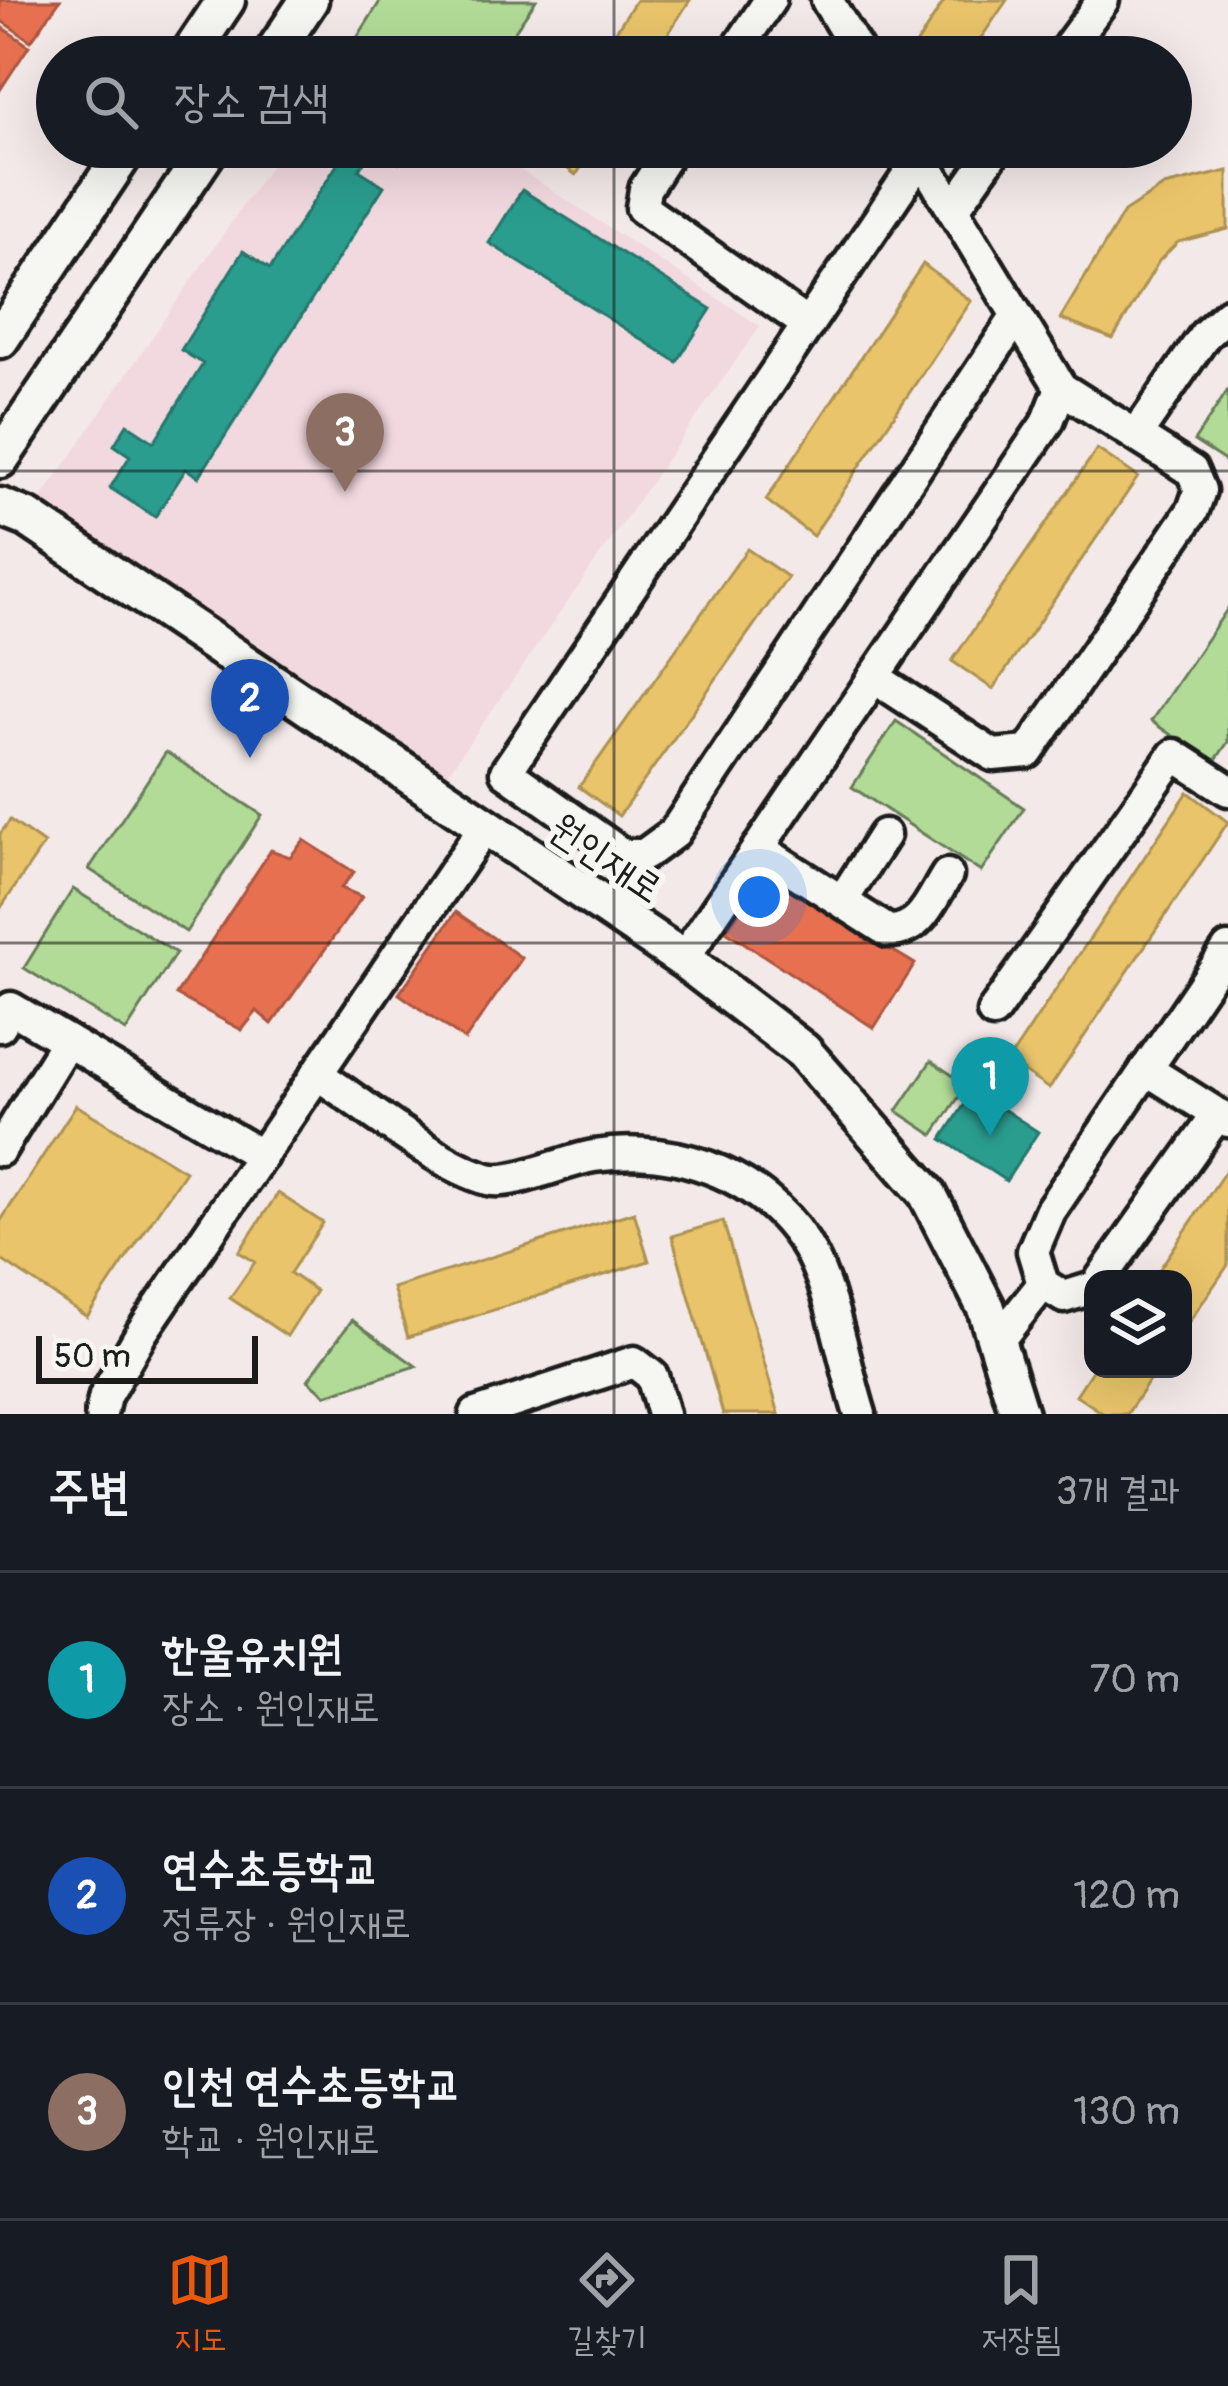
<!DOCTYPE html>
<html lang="ko">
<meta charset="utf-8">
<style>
:root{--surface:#171b24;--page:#242831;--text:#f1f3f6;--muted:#9ea1a6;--line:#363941;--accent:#ea580c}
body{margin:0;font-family:Pangolin,"Poor Story",sans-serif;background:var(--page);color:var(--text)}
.controls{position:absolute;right:36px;bottom:36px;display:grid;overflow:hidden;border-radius:24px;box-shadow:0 12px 48px #0002}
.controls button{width:108px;height:108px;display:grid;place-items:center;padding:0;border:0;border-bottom:3px solid var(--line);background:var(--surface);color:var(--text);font:60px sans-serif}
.scale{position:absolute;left:36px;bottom:30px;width:222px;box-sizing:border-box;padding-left:12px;border:6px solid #1c1c1c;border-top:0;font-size:33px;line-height:42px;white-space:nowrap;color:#1c1c1c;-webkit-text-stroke:9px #f6f6f2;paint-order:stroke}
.you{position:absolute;left:759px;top:897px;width:42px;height:42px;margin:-30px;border:9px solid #fff;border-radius:50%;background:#1a73e8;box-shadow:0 0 0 18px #1a73e833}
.badge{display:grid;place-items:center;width:78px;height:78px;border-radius:50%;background:var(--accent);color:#fff;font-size:39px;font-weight:700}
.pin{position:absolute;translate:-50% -99px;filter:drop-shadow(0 3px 6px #0008)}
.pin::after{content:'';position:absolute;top:63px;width:42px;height:36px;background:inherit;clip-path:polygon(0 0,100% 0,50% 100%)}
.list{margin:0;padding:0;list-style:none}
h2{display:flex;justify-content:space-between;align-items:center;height:156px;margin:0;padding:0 48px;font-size:51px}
h2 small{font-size:39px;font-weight:400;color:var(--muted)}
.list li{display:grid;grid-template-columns:78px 1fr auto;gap:36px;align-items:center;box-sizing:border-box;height:216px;padding:0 48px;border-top:3px solid var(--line)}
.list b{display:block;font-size:45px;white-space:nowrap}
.list p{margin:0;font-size:39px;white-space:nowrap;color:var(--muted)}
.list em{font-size:39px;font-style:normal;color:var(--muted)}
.icon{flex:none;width:66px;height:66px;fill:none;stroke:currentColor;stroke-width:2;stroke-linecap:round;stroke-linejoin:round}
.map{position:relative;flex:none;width:1228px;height:1414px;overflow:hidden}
.search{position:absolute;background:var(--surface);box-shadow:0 12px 48px #0002;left:36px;right:36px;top:36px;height:132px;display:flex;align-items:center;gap:30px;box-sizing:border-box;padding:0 42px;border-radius:66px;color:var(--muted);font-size:45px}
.sheet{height:804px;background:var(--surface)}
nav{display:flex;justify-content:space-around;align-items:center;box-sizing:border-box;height:168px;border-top:3px solid var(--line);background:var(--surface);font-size:33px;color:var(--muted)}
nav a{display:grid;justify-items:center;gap:6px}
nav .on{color:var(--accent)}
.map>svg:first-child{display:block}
.built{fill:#f2d9df}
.green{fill:#b2db97;stroke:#677c5a;stroke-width:3}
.homes{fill:#e9c46a;stroke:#ac9253;stroke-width:3}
.shops{fill:#e76f51;stroke:#aa5641;stroke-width:3}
.schools{fill:#2a9d8f;stroke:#26766c;stroke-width:3}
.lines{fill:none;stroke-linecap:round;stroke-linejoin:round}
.minor-casing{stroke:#1c1c1c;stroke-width:39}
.major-casing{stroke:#1c1c1c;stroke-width:45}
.minor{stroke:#f6f6f2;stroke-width:30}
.major{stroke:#f6f6f2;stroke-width:36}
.grid{fill:none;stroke:#1c1c1c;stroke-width:3;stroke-opacity:0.55}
.labels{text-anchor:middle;stroke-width:12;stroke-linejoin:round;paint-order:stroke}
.street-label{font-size:39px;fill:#1c1c1c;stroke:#f6f6f2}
</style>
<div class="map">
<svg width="1228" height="1414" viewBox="0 0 1228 1414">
<rect width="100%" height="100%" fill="#f4e9e9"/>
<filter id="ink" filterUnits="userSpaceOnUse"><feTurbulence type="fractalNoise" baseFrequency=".00833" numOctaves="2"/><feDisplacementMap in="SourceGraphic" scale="24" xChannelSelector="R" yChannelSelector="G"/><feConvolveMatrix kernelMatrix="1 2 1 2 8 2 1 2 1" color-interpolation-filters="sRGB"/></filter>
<g filter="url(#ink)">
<polygon class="built" points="283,147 485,147 760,326 435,792 28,518"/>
<g class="green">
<polygon points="381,0 536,0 497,57 345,57"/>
<polygon points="1228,390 1228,463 1194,441"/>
<polygon points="1228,608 1228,742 1213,764 1151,721"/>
<polygon points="896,721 1024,808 981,872 852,787"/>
<polygon points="166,752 262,815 186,932 89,869"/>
<polygon points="73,889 176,953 126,1031 24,968"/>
<polygon points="931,1061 967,1085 933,1135 897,1111"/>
<polygon points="352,1320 416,1366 326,1395 308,1380"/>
</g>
<g class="homes">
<polygon points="636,0 690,0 653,57 599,57"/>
<polygon points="945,0 1007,0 968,57 908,57"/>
<polygon points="539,147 594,147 576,175"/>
<polygon points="793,147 853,147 849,165 792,155"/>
<polygon points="1228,171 1228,229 1178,242 1159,261 1113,339 1060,319 1124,212 1164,186"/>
<polygon points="923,264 971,301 813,536 766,500"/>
<polygon points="1097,449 1138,477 993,689 952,661"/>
<polygon points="747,549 788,577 619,816 579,787"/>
<polygon points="1188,792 1228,822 1049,1089 1008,1061"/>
<polygon points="10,820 44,844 0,909 0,834"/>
<polygon points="76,1105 185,1171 87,1317 0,1259 0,1222"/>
<polygon points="1228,1167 1228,1265 1183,1331 1183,1279 1153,1279"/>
<polygon points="278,1193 323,1223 290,1273 316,1291 287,1336 230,1298 255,1262 239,1252"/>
<polygon points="634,1212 649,1261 408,1337 393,1288"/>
<polygon points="723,1221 779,1414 723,1414 672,1236"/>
<polygon points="1093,1369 1157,1369 1127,1414 1104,1414 1076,1395"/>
</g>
<g class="shops">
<polygon points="0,0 60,0 31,41 0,20"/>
<polygon points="0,26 29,46 0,90"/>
<polygon points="304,840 354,872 341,888 362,897 272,1024 257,1011 242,1030 176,995 271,850 290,857"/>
<polygon points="765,873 915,964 874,1028 726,931"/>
<polygon points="456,912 522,958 465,1040 399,994"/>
</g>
<g class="schools">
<polygon points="320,147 409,147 399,163 373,147 359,170 384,186 199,477 186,469 155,517 110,488 130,456 114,445 127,424 154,442 203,364 181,350 243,251 270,269 340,160"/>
<polygon points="522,190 711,309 677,362 489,243"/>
<polygon points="974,1090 1038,1132 1006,1181 942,1139"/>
</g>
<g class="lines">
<defs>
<g id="minor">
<polyline points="827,0 861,57"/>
<polyline points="732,57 770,0"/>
<polyline points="1061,57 1103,0"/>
<polyline points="672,147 645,189 642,208 808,325"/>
<polyline points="921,157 506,772 623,855 644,855 674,833 1017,316"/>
<polyline points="953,210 997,147"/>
<polyline points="1137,434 1205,335 1228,314"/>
<polyline points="874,677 993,755 1028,752 1193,510 1200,490 1192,471 1061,388"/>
<path d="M758,848L888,931C921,932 931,900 947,875"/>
<polyline points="842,901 884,835"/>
<polyline points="683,959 1048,421 1061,388 915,147"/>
<polyline points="993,1012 1174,755 1228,790"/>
<polyline points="0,1026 11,1008 262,1156"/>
<polyline points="1146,1069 1228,1121"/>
<path d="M317,1074C363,1104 439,1166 488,1179C512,1186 567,1160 594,1156C680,1143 771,1178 812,1256C834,1299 845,1367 860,1414"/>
<polyline points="0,1150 67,1041"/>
<polyline points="1101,1279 1216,1117"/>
<polyline points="1093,1288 1064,1297 1043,1284 1033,1251 1050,1211 1228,949"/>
<polyline points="997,1342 1043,1284"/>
<polyline points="101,1414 105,1396 142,1332 485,826"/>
<polyline points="476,1414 634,1362 652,1376 663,1414"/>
</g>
<g id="major">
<polyline points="188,57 226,0"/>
<polyline points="271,57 309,0"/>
<polyline points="0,339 128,147"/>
<polyline points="0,459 210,147"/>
<polyline points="0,507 28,518 683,959 803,1051 927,1193 986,1308 1019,1414"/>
</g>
</defs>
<use href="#minor" class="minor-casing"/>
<use href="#major" class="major-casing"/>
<use href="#minor" class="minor"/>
<use href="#major" class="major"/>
</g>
</g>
<path class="grid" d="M614,0V57M614,147V1414M0,471H1228M0,943H1228"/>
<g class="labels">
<g class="street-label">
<text transform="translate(607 857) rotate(34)" y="14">원인재로</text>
</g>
</g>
</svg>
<div class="controls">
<button><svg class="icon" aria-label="layers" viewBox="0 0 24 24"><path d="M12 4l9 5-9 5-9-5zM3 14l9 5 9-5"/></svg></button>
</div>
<div class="scale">50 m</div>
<div class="you"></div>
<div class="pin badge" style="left:990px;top:1136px;background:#0f9aa8">1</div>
<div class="pin badge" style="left:250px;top:758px;background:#1a4fb4">2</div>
<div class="pin badge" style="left:345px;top:492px;background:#8d6e63">3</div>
<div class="search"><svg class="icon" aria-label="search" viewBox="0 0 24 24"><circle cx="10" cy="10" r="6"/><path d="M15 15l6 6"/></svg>장소 검색</div>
</div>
<section class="sheet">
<h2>주변<small>3개 결과</small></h2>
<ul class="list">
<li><span class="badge" style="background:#0f9aa8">1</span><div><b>한울유치원</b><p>장소 · 원인재로</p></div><em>70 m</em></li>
<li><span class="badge" style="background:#1a4fb4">2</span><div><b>연수초등학교</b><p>정류장 · 원인재로</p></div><em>120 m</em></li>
<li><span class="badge" style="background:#8d6e63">3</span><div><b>인천 연수초등학교</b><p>학교 · 원인재로</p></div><em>130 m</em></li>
</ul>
</section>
<nav>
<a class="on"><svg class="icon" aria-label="map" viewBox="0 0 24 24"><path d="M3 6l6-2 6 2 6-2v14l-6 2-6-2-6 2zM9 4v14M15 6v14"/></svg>지도</a>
<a><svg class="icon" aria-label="directions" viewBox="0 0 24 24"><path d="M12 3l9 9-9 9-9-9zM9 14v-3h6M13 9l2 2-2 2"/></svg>길찾기</a>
<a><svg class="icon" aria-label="saved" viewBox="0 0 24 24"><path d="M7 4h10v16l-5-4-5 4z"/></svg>저장됨</a>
</nav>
